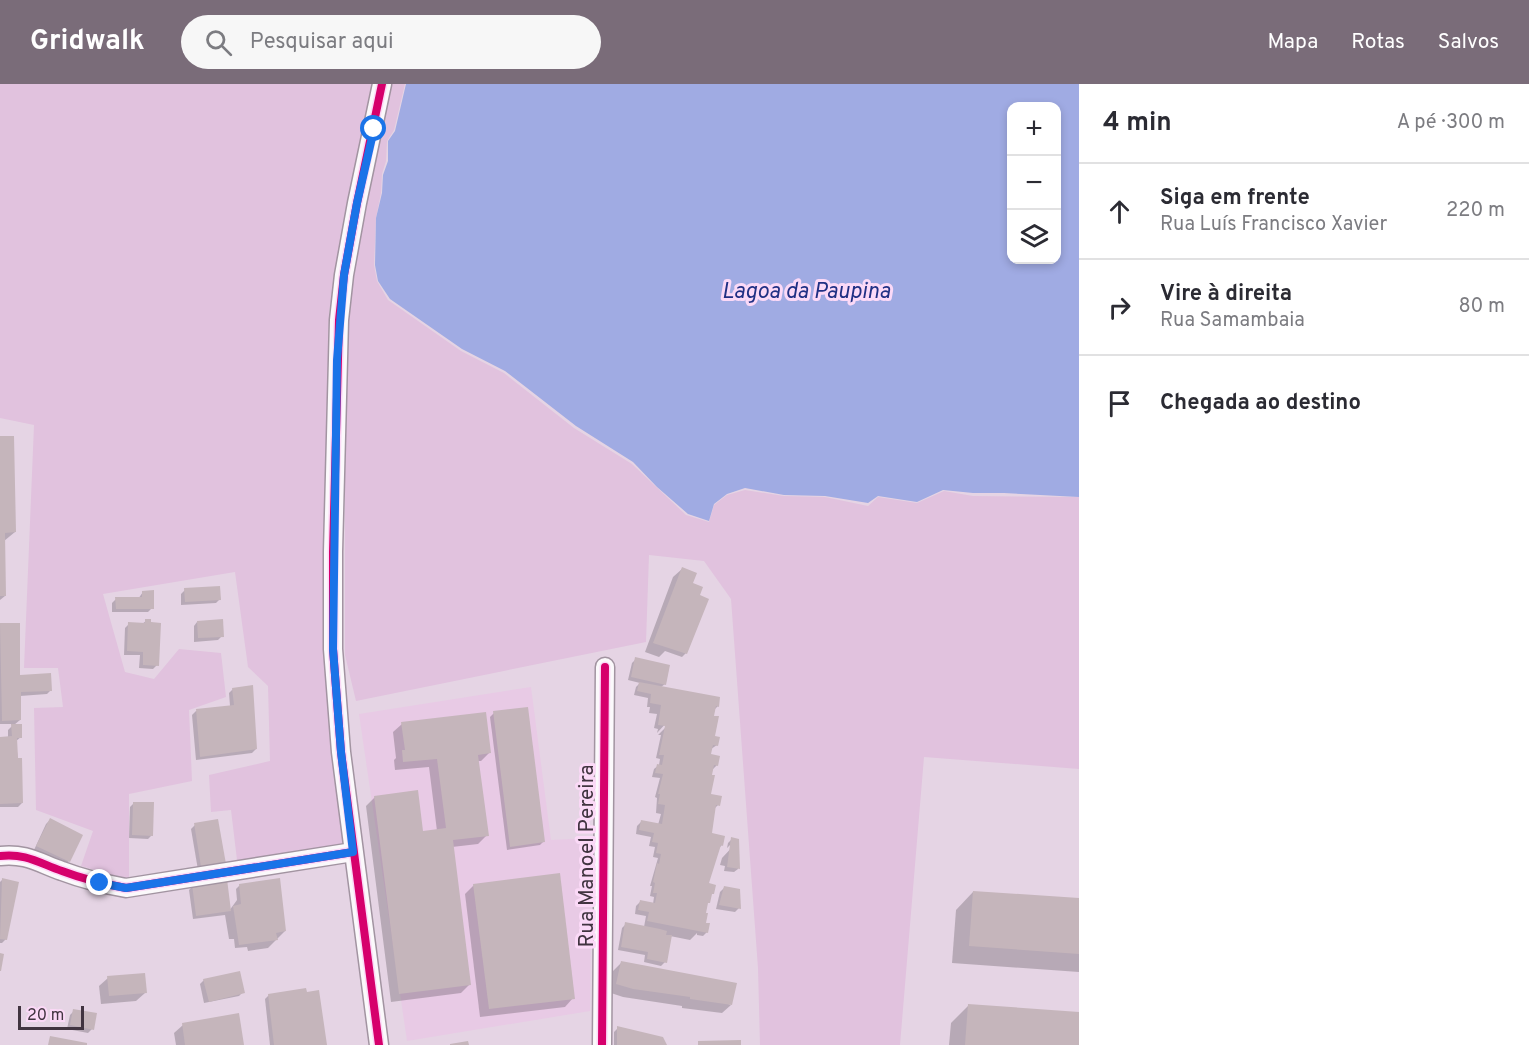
<!DOCTYPE html>
<html lang="pt">
<meta charset="utf-8">
<style>
:root{--surface:#fff;--page:#f7f7f7;--text:#2b2b33;--muted:#7c7c81;--line:#e1e1e2;--accent:#7a6c79}
body{margin:0;font-family:Overpass,sans-serif;background:var(--page);color:var(--text)}
.controls{position:absolute;right:18px;top:18px;display:grid;overflow:hidden;border-radius:12px;box-shadow:0 3px 9px #0003}
.controls button{width:54px;height:54px;display:grid;place-items:center;padding:0;border:0;border-bottom:2px solid var(--line);background:var(--surface);color:var(--text);font:30px sans-serif}
.scale{position:absolute;left:18px;bottom:15px;width:66px;box-sizing:border-box;padding-left:6px;border:3px solid #413440;border-top:0;font-size:16px;line-height:21px;white-space:nowrap;color:#413440;-webkit-text-stroke:4px #fbd9f7;paint-order:stroke}
.stop{position:absolute;width:18px;height:18px;margin:-14px;border:4px solid #1a73e8;border-radius:50%;background:#fff}
.stop.end{background:#1a73e8;border-color:#fff;box-shadow:0 2px 6px #0008}
.list{margin:0;padding:0;list-style:none}
h2{display:flex;justify-content:space-between;align-items:center;height:78px;margin:0;padding:0 24px;font-size:26px}
h2 small{font-size:20px;font-weight:400;color:var(--muted)}
.list li{display:grid;grid-template-columns:39px 1fr auto;gap:18px;align-items:center;box-sizing:border-box;height:96px;padding:0 24px;border-top:2px solid var(--line)}
.list b{display:block;font-size:22px;white-space:nowrap}
.list p{margin:0;font-size:20px;white-space:nowrap;color:var(--muted)}
.list em{font-size:20px;font-style:normal;color:var(--muted)}
.icon{flex:none;width:33px;height:33px;fill:none;stroke:currentColor;stroke-width:2;stroke-linecap:round;stroke-linejoin:round}
.map{position:relative;flex:none;width:1079px;height:961px;overflow:hidden}
header{display:flex;align-items:center;gap:36px;box-sizing:border-box;height:84px;padding:0 30px;background:var(--accent);color:#fff}
header strong{font-size:28px}
nav{display:flex;gap:33px;margin-inline-start:auto;font-size:21px}
.search{width:420px;height:54px;background:var(--page);display:flex;align-items:center;gap:15px;box-sizing:border-box;padding:0 21px;border-radius:33px;color:var(--muted);font-size:22px}
main{display:flex}
aside{flex:1;background:var(--surface)}
.map>svg:first-child{display:block}
.built{fill:#e8cae5}
.green{fill:#e1c2de}
.water{fill:#a0abe3;fill-rule:evenodd}
.shadow{fill:#0003}
.building{fill:#c5b5bb}
.lines{fill:none;stroke-linecap:round;stroke-linejoin:round}
.street-casing{stroke:#a294a1;stroke-width:21}
.street{stroke:#fbf9fb;stroke-width:18}
.cycleway-casing{stroke:#fbd9f7;stroke-width:11}
.cycleway{stroke:#d6006c;stroke-width:8}
.route{stroke:#1a73e8;stroke-width:8}
.labels{text-anchor:middle;stroke-width:6;stroke-linejoin:round;paint-order:stroke}
.street-label{font-size:21px;fill:#413440;stroke:#fbd9f7}
.water-label{font-size:22px;font-style:italic;fill:#203084;stroke:#fbd9f7}
</style>
<header>
<strong>Gridwalk</strong>
<div class="search"><svg class="icon" aria-label="search" viewBox="0 0 24 24"><circle cx="10" cy="10" r="6"/><path d="M15 15l6 6"/></svg>Pesquisar aqui</div>
<nav><a>Mapa</a><a>Rotas</a><a>Salvos</a></nav>
</header>
<main>
<div class="map">
<svg width="1079" height="961" viewBox="0 0 1079 961">
<rect width="100%" height="100%" fill="#e5d4e4"/>
<polygon class="built" points="531,603 551,756 592,754 590,927 407,957 359,630"/>
<g class="green">
<polygon points="0,0 375,0 329,227 325,441 347,763 237,776 231,726 211,728 209,691 270,677 268,602 248,583 235,488 103,510 125,588 154,595 179,565 221,569 226,613 189,626 192,697 129,710 129,796 81,782 93,747 36,726 34,624 63,623 58,584 24,584 34,341 0,334"/>
<polygon points="381,0 405,0 394,46 387,57 386,77 382,90 381,109 376,134 374,181 377,197 388,216 461,267 504,289 574,344 632,380 686,431 709,438 714,421 727,411 745,406 784,412 825,413 868,422 878,413 917,419 944,407 973,412 1079,413 1079,685 924,673 900,961 760,961 758,884 731,515 704,477 649,471 646,558 356,617 345,571 345,201"/>
</g>
<path class="water" d="M406,0H1079V413L1004,409H973L943,406L917,418L878,412L868,419L825,412L784,411L745,404L727,410L714,420L709,437L688,430L657,403L633,378L576,342L505,287L462,265L390,215L378,197L375,181L376,134L382,109L383,91L388,77V57L395,47ZM1012,22H1056V176H1012Z"/>
<g class="shadow">
<polygon points="0,354 15,448 4,457 5,512 0,516"/>
<polygon points="682,485 691,500 686,569 682,573 665,567 659,573 645,568 673,493"/>
<polygon points="185,506 220,515 216,519 181,521 181,510"/>
<polygon points="143,508 152,524 148,528 112,528 112,519 116,515 138,515"/>
<polygon points="146,537 157,581 153,585 139,584 140,571 124,571 125,544 129,540 142,540"/>
<polygon points="197,538 222,552 218,556 194,558 194,542"/>
<polygon points="0,540 18,540 19,592 51,606 47,610 20,612 20,636 14,641 21,653 16,657 22,719 18,723 0,723 0,654 8,654 8,646 14,640 0,640"/>
<polygon points="636,575 665,600 661,603 718,622 714,626 714,653 717,661 711,665 710,670 717,681 712,686 710,709 718,721 714,725 710,749 723,753 722,761 718,765 708,793 705,840 707,848 703,852 697,851 697,849 690,856 670,852 665,878 661,882 644,878 645,871 618,866 622,844 626,840 644,843 646,832 635,830 636,822 640,818 653,820 654,813 650,812 652,802 650,802 658,774 653,773 655,763 649,762 651,753 636,750 637,742 641,738 658,741 661,730 656,729 657,714 655,713 660,694 652,693 654,685 659,681 660,675 656,674 661,651 658,651 671,638 669,636 657,649 658,645 654,644 657,630 649,629 650,623 647,623 648,614 634,611 636,603 640,599 628,596 632,579"/>
<polygon points="233,605 256,665 252,669 196,676 192,631 196,627 230,622 229,609"/>
<polygon points="494,629 544,757 540,761 507,766 490,633"/>
<polygon points="402,640 490,668 481,677 478,677 487,751 478,760 452,763 469,901 461,909 391,918 366,722 375,713 422,749 437,747 429,683 395,686 394,676 396,674 393,648"/>
<polygon points="134,719 152,751 148,755 129,754 130,723"/>
<polygon points="50,736 81,751 69,777 65,781 34,766 46,740"/>
<polygon points="195,741 224,779 198,786 191,745"/>
<polygon points="732,755 737,756 738,785 734,788 724,787 725,782 720,781 722,774 736,759 734,757 727,764 728,759"/>
<polygon points="2,796 6,855 2,859 0,859 0,798"/>
<polygon points="226,797 229,827 237,816 236,805 240,801 285,847 268,864 248,867 247,863 235,864 234,855 229,855 225,831 193,835 189,806 193,802 211,802 215,799"/>
<polygon points="474,801 573,914 565,923 480,933 465,810"/>
<polygon points="724,804 739,824 735,828 716,825 720,808"/>
<polygon points="973,808 1079,816 1079,888 952,879 956,826"/>
<polygon points="621,879 731,921 722,929 682,924 682,922 623,913 608,908 612,888"/>
<polygon points="108,894 145,909 136,917 101,920 99,902"/>
<polygon points="204,896 243,908 239,912 204,919 200,900"/>
<polygon points="269,911 325,961 270,961 265,915"/>
<polygon points="968,922 1079,930 1079,961 949,961 951,939"/>
<polygon points="74,927 92,945 88,949 67,945 70,931"/>
<polygon points="183,941 243,961 176,961 174,949"/>
<polygon points="618,944 665,961 614,961 614,948"/>
</g>
<g class="building">
<polygon points="0,352 14,352 16,448 5,449 6,512 0,512"/>
<polygon points="682,483 697,489 693,499 703,503 700,511 709,515 687,570 653,559"/>
<polygon points="220,502 221,516 185,518 184,504"/>
<polygon points="154,506 154,525 116,525 115,513 142,513 142,507"/>
<polygon points="145,535 151,535 151,538 161,539 159,582 143,581 143,568 127,567 128,538 145,539"/>
<polygon points="223,535 224,553 198,554 197,537"/>
<polygon points="0,539 20,539 20,591 51,589 52,607 21,608 21,636 2,637"/>
<polygon points="635,573 670,581 666,601 631,593"/>
<polygon points="639,598 720,613 719,623 716,622 714,632 719,632 715,652 720,653 718,662 713,661 711,670 720,672 718,682 714,681 712,691 715,691 711,710 722,712 720,722 716,721 712,749 725,752 723,762 721,761 709,799 716,801 714,810 712,810 710,819 708,819 706,829 708,829 706,839 710,839 708,849 647,837 649,828 638,826 640,816 655,819 657,809 653,809 655,799 653,798 657,779 659,780 661,770 656,769 658,759 652,758 654,749 639,746 641,736 662,740 665,721 658,720 660,710 658,710 663,690 655,689 657,680 662,681 664,671 659,671 665,642 658,641 661,621 650,619 651,610 637,607"/>
<polygon points="253,601 257,665 200,673 196,625 234,621 232,604"/>
<polygon points="528,623 545,758 510,763 493,627"/>
<polygon points="486,628 491,669 478,671 489,752 453,756 471,901 399,910 374,712 418,706 423,747 446,744 437,675 403,678 402,666 405,666 401,638"/>
<polygon points="11,640 22,640 22,654 17,654 18,674 22,674 23,719 0,720 0,653 12,652"/>
<polygon points="133,718 154,718 153,752 132,751"/>
<polygon points="50,734 83,751 70,778 36,762"/>
<polygon points="218,735 226,780 201,783 194,739"/>
<polygon points="731,753 739,755 740,785 727,783"/>
<polygon points="560,789 575,915 489,925 473,800"/>
<polygon points="2,794 19,798 7,856 0,855"/>
<polygon points="280,794 286,847 276,849 278,856 239,861 233,822 241,820 239,800"/>
<polygon points="227,795 231,827 196,832 192,800 209,798 210,801 214,800 214,797"/>
<polygon points="724,802 740,805 741,825 719,821"/>
<polygon points="973,807 1079,814 1079,870 969,862"/>
<polygon points="625,838 660,845 667,847 666,851 672,851 667,879 647,875 648,868 621,863"/>
<polygon points="0,869 4,870 1,887 0,887"/>
<polygon points="621,877 737,899 732,921 690,915 690,913 633,905 616,900"/>
<polygon points="240,887 245,909 209,918 203,895"/>
<polygon points="145,889 147,909 109,912 107,892"/>
<polygon points="306,904 307,908 319,906 327,961 274,961 268,910"/>
<polygon points="968,920 1079,928 1079,961 965,961"/>
<polygon points="73,925 97,929 94,946 70,941"/>
<polygon points="239,929 244,961 185,961 182,939"/>
<polygon points="617,942 663,953 667,961 617,961"/>
<polygon points="50,952 87,959 87,961 48,961"/>
<polygon points="741,956 741,961 698,961 698,957"/>
<polygon points="468,957 469,961 450,961 450,960"/>
</g>
<g class="lines">
<defs>
<g id="street">
<path d="M0,772C26,769 39,779 62,787C83,795 104,800 126,804L353,768"/>
<polyline points="379,961 341,668 333,565 333,468 339,236 344,191 357,119 382,0"/>
<polyline points="602,961 605,583"/>
</g>
</defs>
<use href="#street" class="street-casing"/>
<use href="#street" class="street"/>
<defs>
<g id="cycleway">
<path d="M0,772C26,769 39,779 62,787C83,795 104,800 126,804L353,768"/>
<polyline points="379,961 341,668 333,565 333,468 339,236 344,191 357,119 382,0"/>
<polyline points="602,961 605,583"/>
</g>
</defs>
<use href="#cycleway" class="cycleway-casing"/>
<use href="#cycleway" class="cycleway"/>
</g>
<g class="lines">
<polyline class="route" points="100,799 126,804 353,768 341,668 333,565 337,276 344,191 357,119 374,45"/>
</g>
<g class="labels">
<g class="street-label">
<text transform="translate(586 772) rotate(-90)" y="7">Rua Manoel Pereira</text>
</g>
<g class="water-label">
<text x="806" y="214">Lagoa da Paupina</text>
</g>
</g>
</svg>
<div class="controls">
<button>+</button>
<button>−</button>
<button><svg class="icon" aria-label="layers" viewBox="0 0 24 24"><path d="M12 4l9 5-9 5-9-5zM3 14l9 5 9-5"/></svg></button>
</div>
<div class="scale">20 m</div>
<div class="stop" style="left:374px;top:45px"></div>
<div class="stop end" style="left:100px;top:799px"></div>
</div>
<aside>
<h2>4 min<small>A pé · 300 m</small></h2>
<ul class="list">
<li><svg class="icon" aria-label="ahead" viewBox="0 0 24 24"><path d="M12 20V5M6 11l6-6 6 6"/></svg><div><b>Siga em frente</b><p>Rua Luís Francisco Xavier</p></div><em>220 m</em></li>
<li><svg class="icon" aria-label="right" viewBox="0 0 24 24"><path d="M7 20v-9h11M14 6l5 5-5 5"/></svg><div><b>Vire à direita</b><p>Rua Samambaia</p></div><em>80 m</em></li>
<li><svg class="icon" aria-label="arrive" viewBox="0 0 24 24"><path d="M6 21V4h12l-3 4 3 4H6"/></svg><div><b>Chegada ao destino</b></div></li>
</ul>
</aside>
</main>
